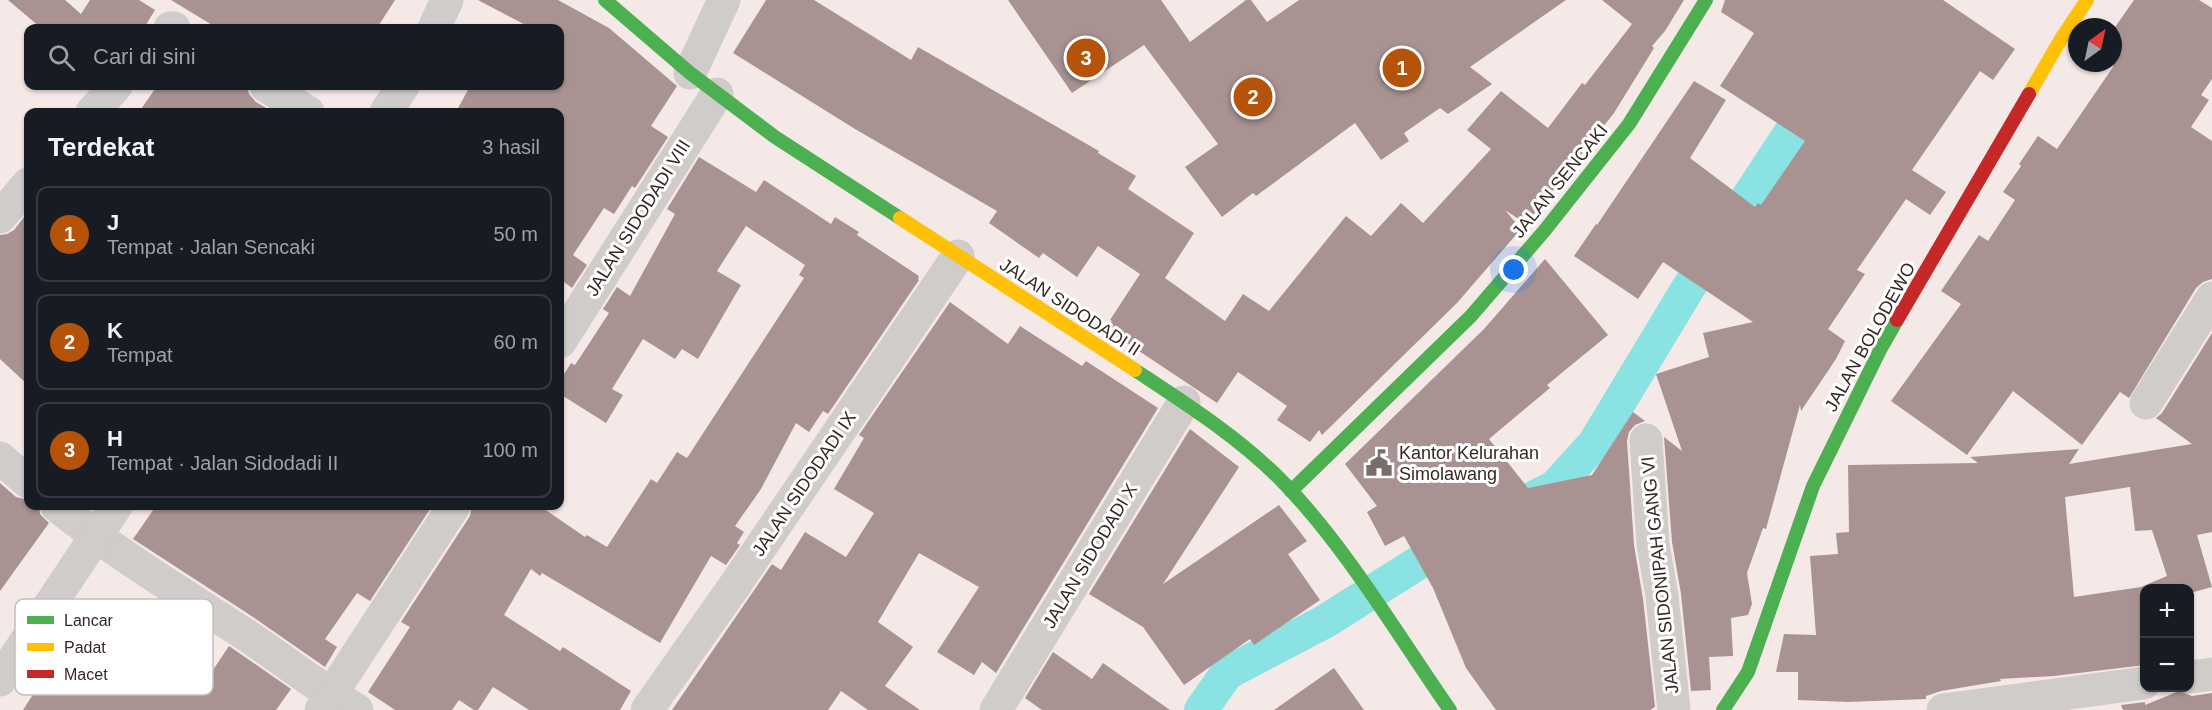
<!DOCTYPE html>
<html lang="id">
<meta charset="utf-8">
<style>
:root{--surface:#171b24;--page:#242831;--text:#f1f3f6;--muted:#9ea1a6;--line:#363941;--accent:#b45309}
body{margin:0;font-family:Arial,sans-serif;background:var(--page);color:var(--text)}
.controls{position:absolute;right:18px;bottom:18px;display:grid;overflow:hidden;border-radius:12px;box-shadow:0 2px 4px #0004}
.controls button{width:54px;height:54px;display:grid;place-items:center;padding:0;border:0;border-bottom:2px solid var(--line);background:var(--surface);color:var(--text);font:30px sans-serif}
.compass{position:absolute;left:2068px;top:18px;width:54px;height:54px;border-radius:50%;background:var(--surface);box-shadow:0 2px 4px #0004;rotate:33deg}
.you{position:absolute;left:1514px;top:270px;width:21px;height:21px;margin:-15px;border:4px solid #fff;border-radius:50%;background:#1a73e8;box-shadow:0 0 0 9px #1a73e833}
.badge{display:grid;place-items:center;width:39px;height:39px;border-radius:50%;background:var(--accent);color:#fff;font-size:20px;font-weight:700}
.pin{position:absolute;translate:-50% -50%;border:3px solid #fff;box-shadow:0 2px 6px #0006}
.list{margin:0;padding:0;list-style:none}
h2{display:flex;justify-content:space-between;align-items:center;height:78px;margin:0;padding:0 24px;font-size:26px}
h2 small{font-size:20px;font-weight:400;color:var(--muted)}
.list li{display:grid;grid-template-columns:39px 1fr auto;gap:18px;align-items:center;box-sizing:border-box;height:96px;margin:0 12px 12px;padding:0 12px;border:2px solid var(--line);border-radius:12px}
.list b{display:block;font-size:22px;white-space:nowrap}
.list p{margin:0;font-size:20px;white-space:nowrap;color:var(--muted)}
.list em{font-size:20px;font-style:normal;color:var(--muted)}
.icon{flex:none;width:33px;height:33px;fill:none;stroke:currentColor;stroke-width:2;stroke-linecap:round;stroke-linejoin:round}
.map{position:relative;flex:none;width:2212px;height:710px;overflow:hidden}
.search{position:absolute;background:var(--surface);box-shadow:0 2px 4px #0004;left:24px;top:24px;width:540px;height:66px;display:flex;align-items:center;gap:15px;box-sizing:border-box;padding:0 21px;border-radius:12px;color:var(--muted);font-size:22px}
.panel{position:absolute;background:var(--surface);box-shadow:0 2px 4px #0004;left:24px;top:108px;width:540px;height:402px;border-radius:12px}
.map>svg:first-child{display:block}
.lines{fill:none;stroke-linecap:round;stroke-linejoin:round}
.canal{stroke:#8be2e2;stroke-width:34}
.building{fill:#a99392;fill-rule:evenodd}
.street{stroke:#d0ccca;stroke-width:33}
.fast{stroke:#4caf50;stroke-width:14}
.slow{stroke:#ffc107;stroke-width:14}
.jam{stroke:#c62828;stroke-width:14}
.labels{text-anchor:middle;stroke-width:6;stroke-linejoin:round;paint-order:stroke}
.street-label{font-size:18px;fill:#362826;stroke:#fff}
.poi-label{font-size:18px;fill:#362826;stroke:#fff;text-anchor:start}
.key{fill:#fff;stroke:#c3bebe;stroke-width:1.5}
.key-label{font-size:16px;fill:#362826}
</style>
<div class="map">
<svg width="2212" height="710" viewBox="0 0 2212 710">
<rect width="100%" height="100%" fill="#f5e9e7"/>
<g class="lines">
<g class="canal">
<polyline points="1521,504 1555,487 1594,444 1687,290 1816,94"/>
<polyline points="1201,710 1227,673 1324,622 1458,538"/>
</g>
</g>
<g class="building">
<polygon points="8,0 65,0 81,14 90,0 139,0 155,10 144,28 41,28"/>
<polygon points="171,0 395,0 377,28 217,28"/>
<polygon points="478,0 558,0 609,28 677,86 651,126 668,137 635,188 632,186 614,214 604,208 573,255 587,265 572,288 560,279 560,112 456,112 470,86 560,86 560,28 531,28"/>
<polygon points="766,0 814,0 911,60 918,47 1099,151 1098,153 1136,176 1128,189 1194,233 1165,278 1225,321 1243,294 1269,311 1346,216 1371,236 1401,203 1423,223 1491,149 1467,130 1501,91 1548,128 1582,83 1585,85 1632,24 1602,0 1684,0 1665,31 1652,46 1654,48 1614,113 1531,218 1526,224 1505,210 1521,229 1457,303 1322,435 1319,430 1310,442 1277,420 1287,406 1238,372 1217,403 1106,329 1112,321 1110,320 1140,274 1098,246 1077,277 1043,253 1039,258 989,223 997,211 855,129 733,53"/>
<polygon points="1008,0 1161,0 1190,42 1246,0 1251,0 1267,22 1299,0 1566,0 1470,67 1492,84 1448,114 1440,108 1404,133 1409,141 1381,160 1355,123 1256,196 1253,193 1222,217 1185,167 1218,144 1144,45 1072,93"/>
<polygon points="1725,0 1943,0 2015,49 1993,80 1980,71 1912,170 1946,192 1930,215 1906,199 1857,270 1865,274 1828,329 1845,341 1836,359 1801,411 1800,405 1766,529 1763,528 1747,573 1752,604 1748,615 1731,618 1733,656 1709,657 1711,690 1691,691 1681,594 1672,542 1664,437 1682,451 1656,374 1709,357 1703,333 1753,322 1663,262 1638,299 1574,256 1596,224 1597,225 1694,81 1726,100 1690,158 1755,207 1758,203 1761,205 1805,141 1720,86 1754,33 1721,12"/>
<polygon points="2134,0 2199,0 2212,8 2212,79 2201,95 2209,100 2191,127 2212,141 2212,279 2203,282 2196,288 2129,398 2120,392 2082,445 2013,391 1967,455 1891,401 1961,304 1941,291 1979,235 1988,241 2015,200 2003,192 2021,166 2019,164 2038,136 2057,149 2113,67 2113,30"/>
<polygon points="157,86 247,86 249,94 256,102 273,112 139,112"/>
<polygon points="699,157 756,192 764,180 831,224 835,217 859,232 857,235 919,276 918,279 919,280 828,414 823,411 809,432 796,423 761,489 735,526 744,532 737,543 740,545 726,565 711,556 660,643 542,573 540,576 531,569 504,615 560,651 563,647 631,691 620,710 529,710 493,687 478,710 474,710 459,700 452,710 395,710 368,692 410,627 401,622 470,516 472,506 540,506 585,537 587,535 607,547 651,479 657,483 677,452 687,458 804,278 799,275 805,265 746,226 717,271 741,285 698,359 682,349 675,359 643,339 612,389 623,395 606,423 560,394 560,381 571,363 575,365 609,313 603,309 617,287 630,296 675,214 667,209"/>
<polygon points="28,212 28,385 0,359 0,235 7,234 14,230"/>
<polygon points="1545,259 1608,335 1547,385 1550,388 1489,439 1528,488 1592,475 1633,412 1645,421 1635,425 1629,432 1627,441 1634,545 1643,599 1655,707 1650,710 1496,710 1466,668 1433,588 1404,536 1385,546 1367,512 1377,506 1345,464 1484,329"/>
<polygon points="950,302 1008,344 1020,326 1082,366 1086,361 1158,408 996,673 982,662 974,675 937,652 979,587 919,553 878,622 913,647 885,686 920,710 868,710 841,691 828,710 672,710 772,564 781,570 805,532 846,557 874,513 834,489 864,438 859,435"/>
<path d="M2212,333V532L2197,535L2212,587L2190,593V588H2145V665L2054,676L2000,679L2001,681L1941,691L1926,696V699L1848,702L1798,700V672H1776L1784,634L1816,635L1810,556L1838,554L1836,533L1849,532L1848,465L1978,463L1970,457L2079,449L2069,464L2192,444L2156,418L2162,413ZM2130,487L2135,531L2152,530L2167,576L2141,587L2074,597L2065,497Z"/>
<polygon points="1190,429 1239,467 1163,584 1279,505 1307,541 1288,554 1320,600 1254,645 1250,639 1184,685 1143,627 1089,594"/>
<polygon points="0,483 16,497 28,500 28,506 39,506 40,514 49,523 0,591"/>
<polygon points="156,506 432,506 370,601 357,593 325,639 337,647 325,667 253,617 133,539"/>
<polygon points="113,616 205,682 229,646 291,689 276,710 23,710 48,671 62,680 99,628 102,631"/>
<polygon points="1053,652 1092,679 1103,663 1170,710 1042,710 1025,698"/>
<polygon points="1334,668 1364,710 1274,710"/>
<polygon points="2179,691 2192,696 2212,693 2212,710 2123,710 2121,705 2145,702 2145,705"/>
</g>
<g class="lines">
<g class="street">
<polyline points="170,28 174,28"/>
<polyline points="434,28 447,0"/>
<polyline points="690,73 724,0"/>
<polyline points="266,86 308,112"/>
<polyline points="92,112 116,86"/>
<polyline points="386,112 403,86"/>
<polyline points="0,217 28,184"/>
<polyline points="560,342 717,94"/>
<polyline points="2146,403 2212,298"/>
<polyline points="1646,440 1653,544 1662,596 1674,710"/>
<polyline points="0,458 28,482"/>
<path d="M57,506C115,553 180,592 243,633C281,658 317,687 357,710"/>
<polyline points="2190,677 2212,674"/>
<polyline points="0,680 116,506"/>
<polyline points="321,710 454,506"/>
<polyline points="647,710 735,585 958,256"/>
<polyline points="996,710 1184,402"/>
<polyline points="1943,710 2144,683"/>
</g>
<g class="fast">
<polyline points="605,0 690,73 775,137 900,218"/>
<path d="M1135,370C1185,403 1237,436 1280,479C1345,545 1397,634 1450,710"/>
<polyline points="1291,491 1471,316 1545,230 1629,124 1706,0"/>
<polyline points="1723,710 1748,672 1813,486 1881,348 1897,320"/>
</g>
<g class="slow">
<polyline points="2029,94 2061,39 2087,0"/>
<polyline points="900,218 1135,370"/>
</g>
<polyline class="jam" points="1897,320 2029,94"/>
</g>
<defs>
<symbol id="civic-bare" viewBox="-9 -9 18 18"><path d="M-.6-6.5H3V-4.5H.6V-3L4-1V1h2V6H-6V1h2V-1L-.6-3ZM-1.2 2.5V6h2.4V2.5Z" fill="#796c6a" stroke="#fff" stroke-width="2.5" paint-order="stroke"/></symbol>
</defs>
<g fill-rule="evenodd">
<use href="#civic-bare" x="1360" y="444" width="38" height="38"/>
</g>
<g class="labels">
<g class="street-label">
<text transform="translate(1560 181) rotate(-51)" y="6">JALAN SENCAKI</text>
<text transform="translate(638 218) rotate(-58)" y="6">JALAN SIDODADI VIII</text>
<text transform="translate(1070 307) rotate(33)" y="6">JALAN SIDODADI II</text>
<text transform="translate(1870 337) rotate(-61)" y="6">JALAN BOLODEWO</text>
<text transform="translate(804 484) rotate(-56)" y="6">JALAN SIDODADI IX</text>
<text transform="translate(1090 556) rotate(-59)" y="6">JALAN SIDODADI X</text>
<text transform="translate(1660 575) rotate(-96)" y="6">JALAN SIDONIPAH GANG VI</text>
</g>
<g class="poi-label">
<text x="1399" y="459">Kantor Kelurahan<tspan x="1399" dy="21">Simolawang</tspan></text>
</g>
</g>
<rect x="15" y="599" width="198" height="96" rx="9" class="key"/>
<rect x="27" y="616" width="27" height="8" fill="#4caf50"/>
<rect x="27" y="643" width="27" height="8" fill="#ffc107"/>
<rect x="27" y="670" width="27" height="8" fill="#c62828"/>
<g class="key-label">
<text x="64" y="626">Lancar</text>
<text x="64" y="653">Padat</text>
<text x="64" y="680">Macet</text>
</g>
</svg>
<div class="controls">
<button>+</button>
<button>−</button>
</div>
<svg class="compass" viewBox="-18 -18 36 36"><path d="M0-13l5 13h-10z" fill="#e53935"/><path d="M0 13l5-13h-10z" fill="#9ea1a6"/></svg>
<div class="you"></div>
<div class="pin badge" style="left:1402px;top:68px">1</div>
<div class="pin badge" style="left:1253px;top:97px">2</div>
<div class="pin badge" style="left:1086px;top:58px">3</div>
<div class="search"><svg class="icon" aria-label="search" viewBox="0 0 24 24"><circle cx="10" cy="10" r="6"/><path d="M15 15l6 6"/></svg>Cari di sini</div>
<section class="panel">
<h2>Terdekat<small>3 hasil</small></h2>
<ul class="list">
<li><span class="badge">1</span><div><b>J</b><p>Tempat · Jalan Sencaki</p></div><em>50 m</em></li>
<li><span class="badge">2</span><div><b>K</b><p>Tempat</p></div><em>60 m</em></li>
<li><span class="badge">3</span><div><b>H</b><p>Tempat · Jalan Sidodadi II</p></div><em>100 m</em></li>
</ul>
</section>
</div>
